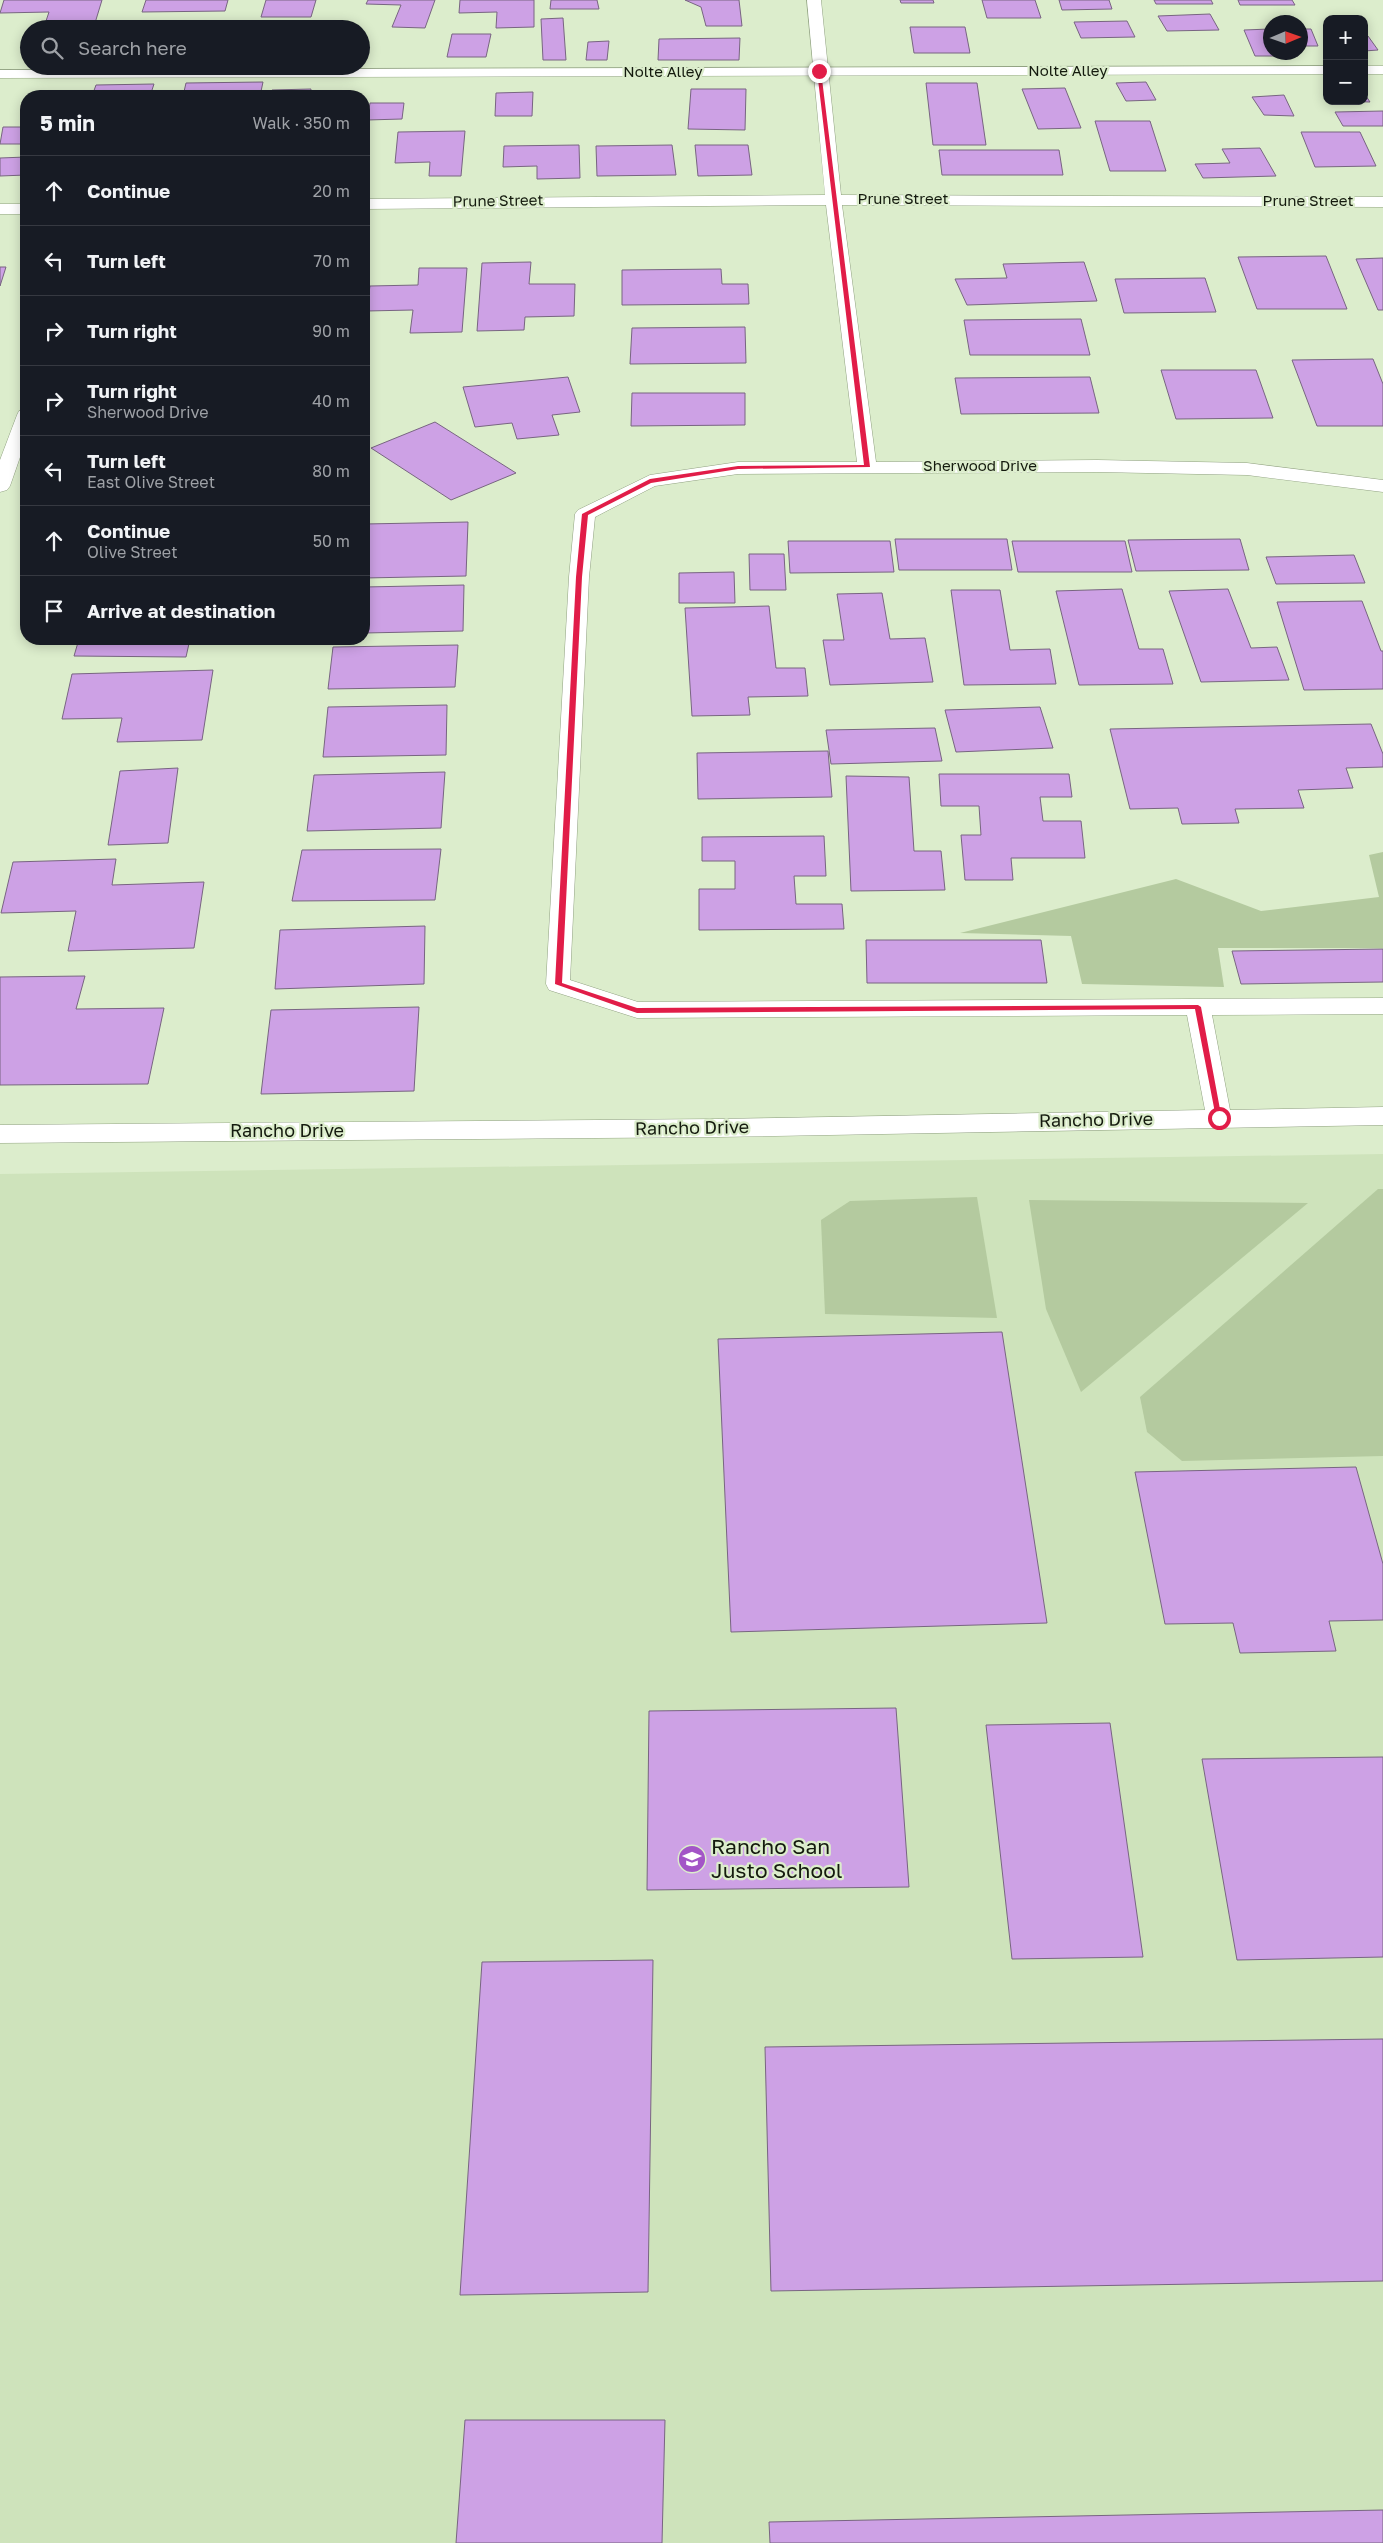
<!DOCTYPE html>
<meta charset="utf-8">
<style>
:root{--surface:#171b24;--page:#242831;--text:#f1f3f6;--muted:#9ea1a6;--line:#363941}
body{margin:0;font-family:"Golos Text",sans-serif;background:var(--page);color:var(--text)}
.controls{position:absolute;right:15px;top:15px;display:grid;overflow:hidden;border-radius:10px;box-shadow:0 2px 12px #0003}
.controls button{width:45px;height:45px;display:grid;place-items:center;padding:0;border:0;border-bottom:1px solid var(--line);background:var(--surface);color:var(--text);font:25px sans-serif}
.compass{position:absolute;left:1263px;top:15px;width:45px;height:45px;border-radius:50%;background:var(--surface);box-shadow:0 2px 12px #0003;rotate:88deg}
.stop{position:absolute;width:15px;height:15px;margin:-11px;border:4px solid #e11d48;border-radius:50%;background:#fff}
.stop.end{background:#e11d48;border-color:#fff;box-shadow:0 1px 5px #0008}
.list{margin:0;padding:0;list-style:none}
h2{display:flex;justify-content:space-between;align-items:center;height:65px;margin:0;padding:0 20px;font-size:21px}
h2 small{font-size:16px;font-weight:400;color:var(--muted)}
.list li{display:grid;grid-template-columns:32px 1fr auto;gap:15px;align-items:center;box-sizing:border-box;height:70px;padding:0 20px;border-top:1px solid var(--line)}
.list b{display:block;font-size:19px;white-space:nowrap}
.list p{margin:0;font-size:16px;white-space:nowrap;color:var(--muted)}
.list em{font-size:16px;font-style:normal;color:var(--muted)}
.icon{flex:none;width:28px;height:28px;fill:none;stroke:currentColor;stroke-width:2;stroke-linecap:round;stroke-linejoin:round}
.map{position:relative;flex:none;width:1383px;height:2543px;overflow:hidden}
.search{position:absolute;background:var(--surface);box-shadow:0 2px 12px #0003;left:20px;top:20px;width:350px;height:55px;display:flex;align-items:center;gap:12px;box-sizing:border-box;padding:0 18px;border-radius:28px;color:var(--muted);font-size:19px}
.panel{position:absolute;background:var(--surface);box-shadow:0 2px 12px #0003;left:20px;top:90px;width:350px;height:555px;border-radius:20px}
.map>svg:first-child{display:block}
.built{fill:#cee3bb}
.green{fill:#b4ca9f}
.building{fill:#cda1e5;stroke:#786581}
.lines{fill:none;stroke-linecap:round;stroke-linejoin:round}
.lane-casing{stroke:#90a181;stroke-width:1}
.street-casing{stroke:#90a181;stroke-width:1}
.lane{fill:#fff;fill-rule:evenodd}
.street{fill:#fff;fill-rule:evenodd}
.route{fill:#e11d48}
.labels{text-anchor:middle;stroke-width:4.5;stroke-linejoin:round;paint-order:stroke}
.far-street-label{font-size:15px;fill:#141a0e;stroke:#dcedcc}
.street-label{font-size:18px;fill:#141a0e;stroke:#dcedcc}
.near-poi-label{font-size:21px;fill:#141a0e;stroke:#dcedcc;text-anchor:start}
</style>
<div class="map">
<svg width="1383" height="2543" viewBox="0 0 1383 2543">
<rect width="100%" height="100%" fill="#dcedcc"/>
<polygon class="built" points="1383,1154 1383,2543 0,2543 0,1174"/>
<g class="green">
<polygon points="1383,852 1383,948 1218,948 1224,987 1082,984 1071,936 960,933 1176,879 1261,911 1379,897 1369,855"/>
<polygon points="1378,1189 1383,1189 1383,1456 1182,1461 1147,1432 1140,1397"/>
<polygon points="977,1197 997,1318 825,1314 821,1220 850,1201"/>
<polygon points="1029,1200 1308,1203 1081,1392 1046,1309"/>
</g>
<g class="building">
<polygon points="4,0 102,0 95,23 45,24 49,12 0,13"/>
<polygon points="146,0 228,0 225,11 142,12"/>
<polygon points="266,0 316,0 311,17 261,17"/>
<polygon points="368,0 435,0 425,28 392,27 401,5 366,4"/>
<polygon points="460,0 534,0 534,27 496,28 497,12 459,13"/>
<polygon points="551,0 597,0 599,9 550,9"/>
<polygon points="685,0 739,0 742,26 706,26 701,7"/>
<polygon points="900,0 933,0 934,3 901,3"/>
<polygon points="982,0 1035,0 1041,18 987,18"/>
<polygon points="1059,0 1109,0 1112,9 1062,10"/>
<polygon points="1154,0 1211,0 1213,4 1156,4"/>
<polygon points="1238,0 1292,0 1295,5 1240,5"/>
<polygon points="1210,14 1219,30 1167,31 1158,16"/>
<polygon points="563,18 566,60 543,60 541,19"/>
<polygon points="1127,21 1135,37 1081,38 1074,22"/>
<polygon points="910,27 965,27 970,53 914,53"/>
<polygon points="1270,29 1270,52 1296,52 1298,56 1255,56 1244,30"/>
<polygon points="1300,29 1311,29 1318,46 1300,46"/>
<polygon points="452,34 491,34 486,57 447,57"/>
<polygon points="1364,36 1368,36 1378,50 1364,51"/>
<polygon points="740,38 739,60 658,60 659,39"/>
<polygon points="609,41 607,60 586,60 588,42"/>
<polygon points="263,82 260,96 183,96 186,83"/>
<polygon points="1146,82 1156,100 1126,101 1116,83"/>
<polygon points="926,83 977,83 986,145 933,145"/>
<polygon points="154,84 150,96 92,96 96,85"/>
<polygon points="1065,88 1081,128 1038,129 1022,89"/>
<polygon points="311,89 310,96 271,96 272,90"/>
<polygon points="691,89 746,89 745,130 688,129"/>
<polygon points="533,92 532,116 495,116 496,93"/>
<polygon points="1364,93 1370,102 1334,101 1364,101"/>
<polygon points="1284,95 1294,116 1264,115 1252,97"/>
<polygon points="370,103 404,103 402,119 367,120"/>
<polygon points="1383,111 1383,126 1343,126 1335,112"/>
<polygon points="1095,121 1150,121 1166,171 1110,171"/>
<polygon points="3,127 26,127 26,144 0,144"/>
<polygon points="465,131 461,176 429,176 430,162 395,163 398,132"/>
<polygon points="1301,132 1360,132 1376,166 1315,167"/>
<polygon points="579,145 580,178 537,179 537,166 503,167 504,146"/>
<polygon points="672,145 676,175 597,176 596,146"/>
<polygon points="695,145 748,145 752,175 698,176"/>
<polygon points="1260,148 1276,176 1203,178 1195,164 1230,163 1222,149"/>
<polygon points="939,150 1059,150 1063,175 942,175"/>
<polygon points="26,157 26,175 0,176 0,158"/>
<polygon points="1326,256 1347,309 1257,309 1238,257"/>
<polygon points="1383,258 1383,310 1378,310 1356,259"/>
<polygon points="531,262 529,284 575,284 574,316 525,317 524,330 477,331 482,263"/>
<polygon points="1084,262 1097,301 967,305 955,279 1007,278 1003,264"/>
<polygon points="0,267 6,267 0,286"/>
<polygon points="419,268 467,268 462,332 410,333 413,310 366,311 370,286 418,285"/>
<polygon points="721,269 722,284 748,284 749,304 622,305 622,270"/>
<polygon points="1205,278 1216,312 1124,313 1115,279"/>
<polygon points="1081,319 1090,355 970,355 964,320"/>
<polygon points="745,327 746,363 630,364 632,328"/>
<polygon points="1373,359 1383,384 1383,426 1317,426 1292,360"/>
<polygon points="1161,370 1256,370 1273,418 1176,419"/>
<polygon points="568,377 580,412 552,415 559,435 517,439 512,423 475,427 463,387"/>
<polygon points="1090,377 1099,413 961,414 955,378"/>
<polygon points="632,393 745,393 745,425 631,426"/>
<polygon points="435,422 516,473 451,500 371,448"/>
<polygon points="468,522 466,576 364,578 365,524"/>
<polygon points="895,539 1007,539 1012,570 899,570"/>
<polygon points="1240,539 1249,570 1136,571 1128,540"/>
<polygon points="788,541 890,541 894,572 790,573"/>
<polygon points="1012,541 1125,541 1132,572 1018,572"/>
<polygon points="749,554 784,554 786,590 750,590"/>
<polygon points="1354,555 1365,583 1276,584 1266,557"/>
<polygon points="734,572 735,603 679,603 679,573"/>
<polygon points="464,585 463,631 364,633 364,587"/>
<polygon points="1122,589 1139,649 1163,649 1173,684 1079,685 1056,591"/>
<polygon points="1228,589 1251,648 1277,647 1289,680 1201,682 1169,591"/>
<polygon points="951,590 1000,590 1010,650 1050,649 1056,684 964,685"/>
<polygon points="882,593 890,639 925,638 933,682 830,685 823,640 844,640 837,594"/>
<polygon points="1362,601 1381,651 1383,651 1383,689 1304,690 1277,602"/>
<polygon points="769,606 776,668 805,668 808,696 748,697 750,715 692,716 685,608"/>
<polygon points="79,639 190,639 186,657 74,656"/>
<polygon points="458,645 455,687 328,689 333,647"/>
<polygon points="213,670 202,740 117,742 122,718 62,719 72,674"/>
<polygon points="447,705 446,755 323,757 328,707"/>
<polygon points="1040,707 1053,748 956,752 945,710"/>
<polygon points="1371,724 1383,754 1383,767 1346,768 1353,788 1298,790 1304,808 1235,809 1239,823 1182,824 1178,808 1130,809 1110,729"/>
<polygon points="935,728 942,761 831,764 826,730"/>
<polygon points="828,751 832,797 698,799 697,753"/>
<polygon points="178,768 168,843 108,845 120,771"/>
<polygon points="445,772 441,828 307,831 314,775"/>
<polygon points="939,774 1069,774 1072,797 1040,797 1043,821 1081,821 1085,858 1011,858 1013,880 965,880 961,835 981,835 979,806 941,806"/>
<polygon points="846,776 909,777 914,851 941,851 945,890 851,891"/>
<polygon points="824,836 826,876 794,876 796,904 842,904 844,929 699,930 699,889 735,889 735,861 702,861 702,837"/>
<polygon points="441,849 435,900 292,901 302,850"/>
<polygon points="116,859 112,885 204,882 194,948 68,951 76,911 1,913 13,862"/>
<polygon points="425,926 424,984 275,989 280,930"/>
<polygon points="866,940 1041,940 1047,983 867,983"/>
<polygon points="1383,949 1383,982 1241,984 1232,951"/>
<polygon points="85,976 76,1009 164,1008 148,1084 0,1085 0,977"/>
<polygon points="419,1007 414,1091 261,1094 271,1010"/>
<polygon points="1002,1332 1047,1623 731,1632 718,1339"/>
<polygon points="1356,1467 1383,1564 1383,1620 1329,1621 1336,1651 1240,1653 1233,1623 1165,1624 1135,1472"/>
<polygon points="896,1708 909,1887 647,1890 649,1711"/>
<polygon points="1110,1723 1143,1957 1012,1959 986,1725"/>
<polygon points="1383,1757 1383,1957 1237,1960 1202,1759"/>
<polygon points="653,1960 648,2292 460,2295 482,1962"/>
<polygon points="1383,2039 1383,2281 771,2291 765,2047"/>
<polygon points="465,2420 665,2420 662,2543 456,2543"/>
<polygon points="1383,2510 1383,2543 770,2543 769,2522"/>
</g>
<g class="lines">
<defs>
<g id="lane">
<polygon points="1327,66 1327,74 0,78 0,70"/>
<rect x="1364" y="66" width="19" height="8"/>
</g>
<g id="street">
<polygon points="807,0 821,0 841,195 1383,197 1383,207 842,205 876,462 1097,460 1247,463 1383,480 1383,492 1247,475 1097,472 738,474 655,486 595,517 589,577 570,980 638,1002 1383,998 1383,1014 1212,1015 1230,1110 1383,1107 1383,1125 717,1137 0,1143 0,1125 717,1119 1205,1110 1187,1015 637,1018 549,990 546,984 569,577 575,514 578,510 650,475 738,462 857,462 826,205 364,209 364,199 825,195"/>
<rect x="0" y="204" width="26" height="10"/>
<polygon points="26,409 26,440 10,486 7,490 0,492 0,460 17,415 19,411"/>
</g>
</defs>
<use href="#lane" class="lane-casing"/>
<use href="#street" class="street-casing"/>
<use href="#lane" class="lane"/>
<use href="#street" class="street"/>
</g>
<polygon class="route" points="819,70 821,71 870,467 738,469 651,483 588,515 582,577 562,983 637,1008 1198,1005 1201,1007 1222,1120 1216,1118 1195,1009 637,1013 555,984 576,577 582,514 650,479 738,466 864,465 817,71"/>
<defs>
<symbol id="school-disc" viewBox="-11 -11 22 22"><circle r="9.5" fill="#a355c7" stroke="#dcedcc"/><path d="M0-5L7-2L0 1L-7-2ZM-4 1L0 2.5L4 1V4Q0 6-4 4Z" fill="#fff"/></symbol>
</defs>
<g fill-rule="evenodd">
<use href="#school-disc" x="676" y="1843" width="32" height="32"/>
</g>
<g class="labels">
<g class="far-street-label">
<text x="1068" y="76">Nolte Alley</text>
<text x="663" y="77">Nolte Alley</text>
<text x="903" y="204">Prune Street</text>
<text transform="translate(498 201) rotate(-1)" y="5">Prune Street</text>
<text x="1308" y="206">Prune Street</text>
<text x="980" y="471">Sherwood Drive</text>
</g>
<g class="street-label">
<text transform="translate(1096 1120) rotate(-1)" y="6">Rancho Drive</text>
<text transform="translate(692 1128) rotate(-1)" y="6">Rancho Drive</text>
<text x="287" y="1137">Rancho Drive</text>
</g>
<g class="near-poi-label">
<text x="711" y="1854">Rancho San<tspan x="711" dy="24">Justo School</tspan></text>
</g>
</g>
</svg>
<div class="controls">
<button>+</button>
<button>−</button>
</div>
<svg class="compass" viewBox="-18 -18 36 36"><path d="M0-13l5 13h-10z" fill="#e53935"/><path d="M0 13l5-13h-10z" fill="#9ea1a6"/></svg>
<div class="stop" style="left:1219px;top:1118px"></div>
<div class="stop end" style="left:819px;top:71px"></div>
<div class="search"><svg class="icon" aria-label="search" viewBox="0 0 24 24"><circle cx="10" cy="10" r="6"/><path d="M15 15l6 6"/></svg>Search here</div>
<section class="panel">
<h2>5 min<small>Walk · 350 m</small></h2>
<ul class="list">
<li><svg class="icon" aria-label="ahead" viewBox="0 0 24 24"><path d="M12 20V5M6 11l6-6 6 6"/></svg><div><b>Continue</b></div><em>20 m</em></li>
<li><svg class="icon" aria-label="left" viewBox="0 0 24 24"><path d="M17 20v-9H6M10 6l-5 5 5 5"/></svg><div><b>Turn left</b></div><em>70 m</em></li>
<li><svg class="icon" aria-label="right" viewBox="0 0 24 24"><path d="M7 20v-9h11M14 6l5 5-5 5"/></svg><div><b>Turn right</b></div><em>90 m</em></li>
<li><svg class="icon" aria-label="right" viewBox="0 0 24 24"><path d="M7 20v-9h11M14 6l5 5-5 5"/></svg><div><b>Turn right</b><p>Sherwood Drive</p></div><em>40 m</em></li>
<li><svg class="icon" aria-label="left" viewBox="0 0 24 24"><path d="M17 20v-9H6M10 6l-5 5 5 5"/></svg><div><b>Turn left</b><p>East Olive Street</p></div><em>80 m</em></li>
<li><svg class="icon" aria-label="ahead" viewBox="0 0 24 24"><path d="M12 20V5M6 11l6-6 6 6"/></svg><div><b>Continue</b><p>Olive Street</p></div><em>50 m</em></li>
<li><svg class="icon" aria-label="arrive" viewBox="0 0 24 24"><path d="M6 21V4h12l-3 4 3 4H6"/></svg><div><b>Arrive at destination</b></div></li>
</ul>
</section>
</div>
